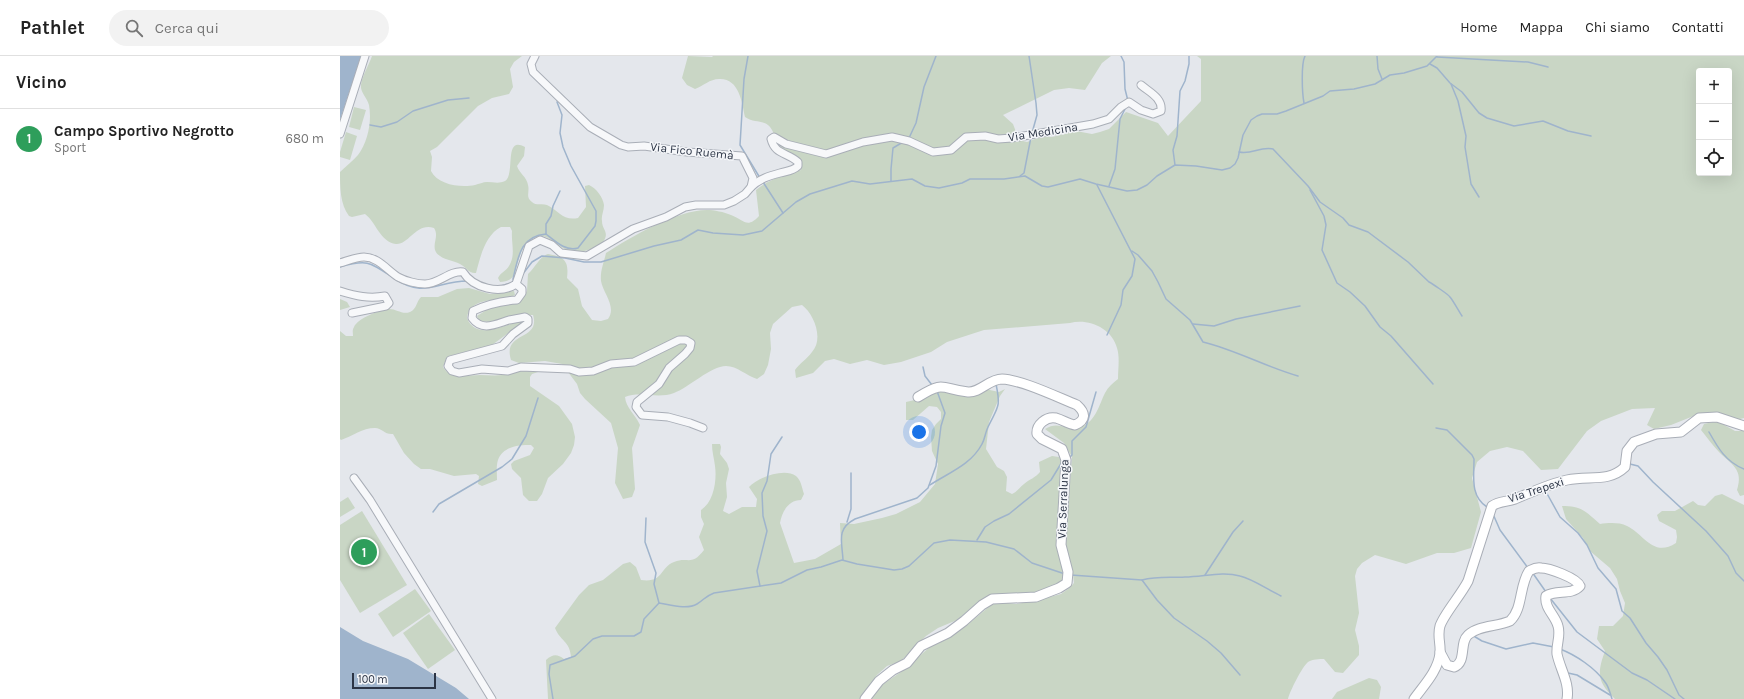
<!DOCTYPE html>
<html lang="it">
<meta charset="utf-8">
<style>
:root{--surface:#fff;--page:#f2f2f2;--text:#222;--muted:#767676;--line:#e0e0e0;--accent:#d1495b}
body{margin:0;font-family:Karla,sans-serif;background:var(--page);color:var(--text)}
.controls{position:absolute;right:12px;top:12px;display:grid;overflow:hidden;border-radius:4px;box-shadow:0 4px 16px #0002}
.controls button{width:36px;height:36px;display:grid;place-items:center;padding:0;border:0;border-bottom:1px solid var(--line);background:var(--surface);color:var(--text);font:20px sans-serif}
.scale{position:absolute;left:12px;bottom:10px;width:84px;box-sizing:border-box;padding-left:4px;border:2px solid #2b3445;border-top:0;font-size:11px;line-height:14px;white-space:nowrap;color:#2b3445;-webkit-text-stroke:3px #f4f6f9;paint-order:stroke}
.you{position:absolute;left:579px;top:376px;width:14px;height:14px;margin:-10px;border:3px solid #fff;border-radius:50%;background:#1a73e8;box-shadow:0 0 0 6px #1a73e833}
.badge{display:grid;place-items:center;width:26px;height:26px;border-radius:50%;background:var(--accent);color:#fff;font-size:13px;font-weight:700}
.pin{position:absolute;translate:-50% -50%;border:2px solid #fff;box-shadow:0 1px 4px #0006}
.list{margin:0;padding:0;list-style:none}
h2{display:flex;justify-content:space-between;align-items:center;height:52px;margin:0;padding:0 16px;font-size:17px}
h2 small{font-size:13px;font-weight:400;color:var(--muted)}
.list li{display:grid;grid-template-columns:26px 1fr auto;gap:12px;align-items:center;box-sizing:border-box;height:60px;padding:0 16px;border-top:1px solid var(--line)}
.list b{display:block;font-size:15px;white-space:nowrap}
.list p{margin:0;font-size:13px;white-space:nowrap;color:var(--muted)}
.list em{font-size:13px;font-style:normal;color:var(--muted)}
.icon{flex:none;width:22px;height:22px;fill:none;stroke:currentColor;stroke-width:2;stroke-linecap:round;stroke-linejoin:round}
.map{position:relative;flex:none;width:1404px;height:643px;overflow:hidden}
header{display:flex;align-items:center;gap:24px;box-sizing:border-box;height:56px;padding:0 20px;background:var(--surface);border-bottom:1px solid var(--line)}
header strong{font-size:19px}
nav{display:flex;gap:22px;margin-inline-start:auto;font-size:14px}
.search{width:280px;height:36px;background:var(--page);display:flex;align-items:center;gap:10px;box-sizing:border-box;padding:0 14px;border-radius:22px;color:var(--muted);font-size:15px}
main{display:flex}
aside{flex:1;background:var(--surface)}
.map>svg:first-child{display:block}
.green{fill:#c9d6c5;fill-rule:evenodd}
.water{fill:#9fb4cc}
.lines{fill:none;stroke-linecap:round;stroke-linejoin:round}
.stream{stroke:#9fb4cc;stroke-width:1.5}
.street-casing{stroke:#a9aeb7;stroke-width:9}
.secondary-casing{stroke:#a9aeb7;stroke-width:11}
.street{stroke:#f7f8fa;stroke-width:7}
.secondary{stroke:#fff;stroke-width:9}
.labels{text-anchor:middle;stroke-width:3;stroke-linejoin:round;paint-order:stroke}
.street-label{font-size:12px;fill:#2b3445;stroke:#f4f6f9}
</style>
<header>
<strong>Pathlet</strong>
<div class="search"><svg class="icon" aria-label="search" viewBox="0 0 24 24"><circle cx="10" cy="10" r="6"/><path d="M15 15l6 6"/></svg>Cerca qui</div>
<nav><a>Home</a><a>Mappa</a><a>Chi siamo</a><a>Contatti</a></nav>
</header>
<main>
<aside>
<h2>Vicino<small></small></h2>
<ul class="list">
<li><span class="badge" style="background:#2e9e5b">1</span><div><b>Campo Sportivo Negrotto</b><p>Sport</p></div><em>680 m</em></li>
</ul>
</aside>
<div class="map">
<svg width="1404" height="643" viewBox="0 0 1404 643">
<rect width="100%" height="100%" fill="#e4e7ec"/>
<g class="green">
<path d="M32,0H182L174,6L170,13L173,31L169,38L152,42L138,50L97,91L90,95L92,101L91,115C98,129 121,132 135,129C139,128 143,126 147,126C153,126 159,128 165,125C176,118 163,79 185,91L184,100L177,110C179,117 187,121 188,129C190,136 185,141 192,146C196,150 202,147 207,149C219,155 223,165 238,162L246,151L245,130L249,129C256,132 263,141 264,149C264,155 261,160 262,165C262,174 270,176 263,186C253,194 236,200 225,193C212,187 203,170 187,187C180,194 177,210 174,219C171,224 166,226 160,226L158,222C161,216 166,215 169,210C176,199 171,187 172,175L170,171H161C145,179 140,202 136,217C129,218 126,211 120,208C112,204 98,203 95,194C93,186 99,180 94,172C76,166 69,189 56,188C40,186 36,166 25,158L12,161L9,160C0,148 0,131 0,116C6,110 13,105 18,99C28,86 32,65 29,49C27,42 20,36 21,29C22,20 29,9 32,0Z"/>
<path d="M348,0L372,1L373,0H771L762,7L745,34L729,32L714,34L663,59L673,68L679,84L687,86L703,80L712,81L736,75L752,78L760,76L769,73L786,56L818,67L828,80L861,45V3L857,0H1404V362L1396,364L1374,357H1361L1331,369L1314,373L1307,369L1315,352L1292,353L1261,365L1247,375L1218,413L1201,414L1183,395L1167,391L1150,395L1137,406L1132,422L1141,456L1131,492L1114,497H1097L1066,508L1035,499L1022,507L1017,513L1015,520L1019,557L1015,574L1019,590V599L1003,617L995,616L984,603C979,603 973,603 968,606C962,611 950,635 948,643H531L543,628L561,616L591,590L626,570L651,549L660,546L676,548L695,545L721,538L728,533L734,527L733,518L725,490L732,401L724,387L705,373C720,363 729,378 743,370C756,364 759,349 765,337C768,331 773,327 778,323C778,313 780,301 777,292C772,272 748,262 730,267L644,274L607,286L591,296L561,306L544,309L527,304L510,308L494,303L485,305L473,317L456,322L455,314C460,307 467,303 472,296C484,283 474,258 462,249L452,251L433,268L430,277L431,293L428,309L424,318L417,323C407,320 397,310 386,310C371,310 348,332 334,337C318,343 300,335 285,341C286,352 295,358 300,369L292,392L295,433L292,441L283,443L275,427L278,392L271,367L245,343L240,337L237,328L222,308L205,305L179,307L171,304C162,275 201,285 193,259H181L151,266L139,265L137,260L148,253L179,245L187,235L188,218C195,212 199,201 208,198C225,201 229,205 227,222L238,233L242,250L252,264L261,265L268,263C277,251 263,237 261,225C260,215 264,206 266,197C291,181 337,154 367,154C374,154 384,156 391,159C404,164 407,173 419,160L416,134C429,123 445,119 461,114L462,105C455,98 444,97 439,89C435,83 434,74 428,69C422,64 414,67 405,61C402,46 399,22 379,23C370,23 363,30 355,33L347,29L342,22ZM1359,15H1389V117H1359Z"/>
<polygon points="14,51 26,54 20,74 9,71"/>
<polygon points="6,76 17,80 10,104 0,101 0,96"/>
<path d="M117,233L129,232L150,238L174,235L175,239C161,247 130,239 127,262C136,285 164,269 181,265L182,267L152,289L109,300L106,303L103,311C111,324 127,319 140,319C147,319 155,320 162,319C174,318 187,310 198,316L192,318L190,321V330L219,350L232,368L235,381L234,389L231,397L223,408L208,422L202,438L197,445H189L183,439L181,422L172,413L171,408L174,405L190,399L194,392L191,389C179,389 163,390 158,404C156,410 157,417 157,424L142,430L138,428L139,420L136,418L114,420L90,413H81L74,408L64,397L53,378C45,379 42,372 35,372C22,372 13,380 1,384L0,383V275L6,280H13C13,277 12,274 14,271C18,262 40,254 49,253C57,253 62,259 70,256C77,253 76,246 81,241H98Z"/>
<polygon points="0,243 7,246 10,251 0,254"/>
<path d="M601,333H645L659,336L665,333L660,340L649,366L646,393L657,411L664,415L667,421L666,435L672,438C678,435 679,432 684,428C690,423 695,422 700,416L699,406L712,400L719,401L722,407L725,522L723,525L694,537L659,538L645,541L617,564L598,572L586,580L561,605L547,610L537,619L520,643H208L206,604C213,598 217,598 224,603L231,601C230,585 220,585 215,572L239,539L249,529L263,524L283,508L290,506L296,511L301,524C324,527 319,512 334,506C348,500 351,511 364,494L359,481L364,468L361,461V454C374,446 377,424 375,410C374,402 372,396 372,388H380L381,391L380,398L387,407L389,413L386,427L387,441L383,455L389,458L402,451H416L417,443L409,431C417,422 444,411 456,420C461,424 462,432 464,438L461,444C449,444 442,455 440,467L454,507L475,503L501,488L500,467L514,468L542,462L556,458L580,446L595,428L598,408L592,395L591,381L592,374L596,368L601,363V356L597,351L589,350L573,364H566V346L579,343Z"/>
<path d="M1377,365L1395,375H1404V439L1400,440L1397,434C1404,413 1391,408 1379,396C1372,389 1367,381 1361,374L1364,368Z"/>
<path d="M1382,438L1404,449V643H1275C1257,626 1257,617 1265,595L1257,583L1259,570H1273L1283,560L1285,547L1280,535L1277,523L1270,512L1250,495L1243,482L1226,463L1222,450C1242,450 1245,455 1260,468C1268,467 1279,466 1287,470C1304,478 1313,502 1336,487L1337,481L1336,474L1319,465L1317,459L1322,455H1335L1353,445L1358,449L1365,450L1375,440Z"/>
<polygon points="8,441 15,452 0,461 0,446"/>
<polygon points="22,455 67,529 20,557 0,524 0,469"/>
<polygon points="75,533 91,555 53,581 38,558"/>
<polygon points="89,558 115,594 88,613 63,577"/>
<polygon points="1029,622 1037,624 1041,631 1039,643 992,643 997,636"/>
</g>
<g class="water">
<polygon points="0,0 21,0 0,64"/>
<polygon points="0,571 23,585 68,603 116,632 129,643 0,643"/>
</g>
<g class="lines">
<g class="stream">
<polyline points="408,0 404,23 400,89 420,122"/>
<polyline points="689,0 696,47 697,59 692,77"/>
<polyline points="781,0 784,6 785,33 788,45"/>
<polyline points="1037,0 1038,13 1042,23"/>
<polyline points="1097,1 1188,6 1208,11"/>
<polyline points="1090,8 1097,12 1110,27 1122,36 1139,57 1147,62 1174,70 1203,65 1228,75 1251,80"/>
<polyline points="1111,28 1118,45 1126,80 1125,91 1131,128 1139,141"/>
<path d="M964,47C962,36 961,8 965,0"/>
<polyline points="30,69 41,71 57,66 73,55 108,44 129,42"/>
<polyline points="569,82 576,67 584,31 596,0"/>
<path d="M899,96C912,99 920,90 933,93L968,130L980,146L1003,162L1009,169L1028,176L1068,206L1089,226C1091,227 1108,238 1110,241C1114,246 1118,254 1122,260"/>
<polyline points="835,109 833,94 837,80 840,35 845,25 849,8 849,0"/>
<polyline points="680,120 684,117 691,81"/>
<polyline points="551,125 551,113 553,92 563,86"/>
<polyline points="423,126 443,157"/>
<polyline points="757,129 795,203 792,220 783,234 781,249 767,279"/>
<polyline points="769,130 775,113 780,63 786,51"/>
<polyline points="970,134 984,160 986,169 982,194 997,227 1010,236 1025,250 1040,271 1051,280 1093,328"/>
<polyline points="206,178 206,168 211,160 213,150 220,135"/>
<path d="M792,195L798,199L812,215L818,226L826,243L850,264L863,286C896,294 926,311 958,320"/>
<path d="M0,211C27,203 30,206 52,221"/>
<polyline points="182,219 192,206 202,200 225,202 244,206 261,206 314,190 341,184 358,174 373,177 403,179 422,175 456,146 470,138 512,125 530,128 572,123 585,130 599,132 622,127 630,123 664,123 685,120 702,130 708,131 740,123 756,128 787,135 797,134 807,129 817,120 835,109 856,110 882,114 890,112 895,108 898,102 903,79 911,64 917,60 922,58 937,58 946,55 983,40 990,35 1014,33 1035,28 1050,19 1064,17 1087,10 1097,0"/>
<path d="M55,223C84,243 99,224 129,225"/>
<path d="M174,226L173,223C178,202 180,180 206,178C215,185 226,196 238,192L255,170L256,165V155L231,110L223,91L220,77L222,59L217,46"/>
<polyline points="161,230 171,227"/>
<polyline points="853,268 874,270 896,263 960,250"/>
<polyline points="583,311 585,320 592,329"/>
<path d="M1096,372L1107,374L1132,399L1134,403C1134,421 1130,440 1147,451"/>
<path d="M1369,376C1378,392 1386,406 1404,413"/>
<polyline points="729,402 732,399 732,385 746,371 756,336"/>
<polyline points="1290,408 1298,410 1313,426 1366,475 1388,500 1396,517 1404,525"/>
<path d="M590,429C608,417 631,409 642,388C645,383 645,377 648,371C658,350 661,352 656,328"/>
<polyline points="1205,434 1220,461 1238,477 1247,489 1258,512 1276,533 1282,555 1290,562 1306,587 1318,601 1327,614 1339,639 1344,643"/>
<polyline points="93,456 99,448 162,411 172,403 186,380 198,342"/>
<polyline points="1153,458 1160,474 1188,512"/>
<polyline points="306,462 305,486 316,517 314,528 319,547"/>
<polyline points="507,466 511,453 511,417"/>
<polyline points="637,484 645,471 654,465 669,458 711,424 722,406"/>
<path d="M503,504C502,485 496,473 515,463L577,442L588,432L596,410L601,370L605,357L597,335"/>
<polyline points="1192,516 1206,536"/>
<path d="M731,519L802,524C817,520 830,522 845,521C863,521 882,515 900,520C913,523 928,534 941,540"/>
<polyline points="865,519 893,476 903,465"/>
<polyline points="802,524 817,544 834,562 867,585 881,597 900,619"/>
<polyline points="420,530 417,515 427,475 423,460 422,437 427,425 431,398 442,381"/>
<polyline points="1210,542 1237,576 1292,617 1307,624 1335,643"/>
<polyline points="1132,579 1142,585 1166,593 1193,587 1214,591"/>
<path d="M1220,593C1236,599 1255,612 1265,626C1269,631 1270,637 1272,643"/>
<polyline points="1228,617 1237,619 1270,639"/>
<path d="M213,643L209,618L210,609L235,600L253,583L262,580H294L301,576L304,563L319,547C331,549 347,554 357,548C365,543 364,541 374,537L441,527L467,514L481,511L502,504L517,508L554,514L562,513L569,510L594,487L610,484L646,486L674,493L692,507L725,518"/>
</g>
<defs>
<g id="street">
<polyline points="0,78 25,0"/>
<path d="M411,131C419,123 429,120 440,117C447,115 453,115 458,110V106C447,96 435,99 431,83L434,81L446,88L486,98L523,86L552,81L569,85L593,96L611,94L626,81L645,80L658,83L672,82L753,68L769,63L781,51L789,46L801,54L813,58L821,55C823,42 809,36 801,29"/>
<path d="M0,207C7,205 16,201 24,201C38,201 47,214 58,221C65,225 77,228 85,228C99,228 110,214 123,216C133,232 160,239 176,228L189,190L200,184L212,189L221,197L247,200L293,173L326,161L345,151L356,149H384L394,145L405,138L411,131L413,122L402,100L347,96L304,90L288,91L281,89L250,71L193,16L191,8L195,0"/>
<path d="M176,228L182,233V237L177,244C160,245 148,248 133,255L132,262C142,276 156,268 169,264C175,263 180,262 185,261L188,263V267L173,278L162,290L110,304L108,310L112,315L119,317L142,313L168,315L181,311L230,313L239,316L253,315L271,308L294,306L339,284H346L351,287L350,292L345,298L329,312L319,328L297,346L296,351L302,359L328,361L350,367L363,372"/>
<path d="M0,235C16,240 29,243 45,240L49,247L46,250L12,257"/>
<polyline points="14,422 30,444 152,643"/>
</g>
<g id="secondary">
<path d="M1100,596L1107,609L1114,611C1127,606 1119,587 1128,579C1139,569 1157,571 1170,565C1183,553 1179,530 1189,515C1193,513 1196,511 1201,512C1209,512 1237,522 1240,530C1231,540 1217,533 1206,540C1204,552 1215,559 1218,570C1221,580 1216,588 1217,598C1220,613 1230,627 1227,643"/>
<path d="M525,643L539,625L553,614L567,607L581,590L608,577L624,565L642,549L652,543L696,541L719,532L727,527L728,516L721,489L726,404L722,393L702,383L697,378C696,369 706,360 716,362C723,364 728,368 735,369C746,364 746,357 737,349C717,341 682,324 662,323C649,323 640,337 628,336C601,333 605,324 578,341"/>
<path d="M1074,643C1084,629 1098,615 1100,597C1101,588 1097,580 1100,570C1104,558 1121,539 1128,525L1152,450C1159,445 1167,446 1175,443C1192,436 1209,428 1227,424C1249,419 1268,427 1285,411L1287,395L1294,386L1316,378L1341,376L1359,362L1377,361L1404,370"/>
</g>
</defs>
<use href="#street" class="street-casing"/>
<use href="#secondary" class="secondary-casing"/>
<use href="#street" class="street"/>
<use href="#secondary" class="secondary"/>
</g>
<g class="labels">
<g class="street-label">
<text transform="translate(703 76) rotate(-9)" y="4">Via Medicina</text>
<text transform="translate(352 95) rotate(6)" y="4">Via Fico Ruemà</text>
<text transform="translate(1196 434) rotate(-18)" y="4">Via Trepexi</text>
<text transform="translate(723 443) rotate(-88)" y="4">Via Serralunga</text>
</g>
</g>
</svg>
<div class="controls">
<button>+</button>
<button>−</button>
<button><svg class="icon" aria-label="locate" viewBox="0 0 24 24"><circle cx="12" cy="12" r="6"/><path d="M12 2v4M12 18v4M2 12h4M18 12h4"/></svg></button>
</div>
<div class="scale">100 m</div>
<div class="you"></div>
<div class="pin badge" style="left:24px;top:496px;background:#2e9e5b">1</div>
</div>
</main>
